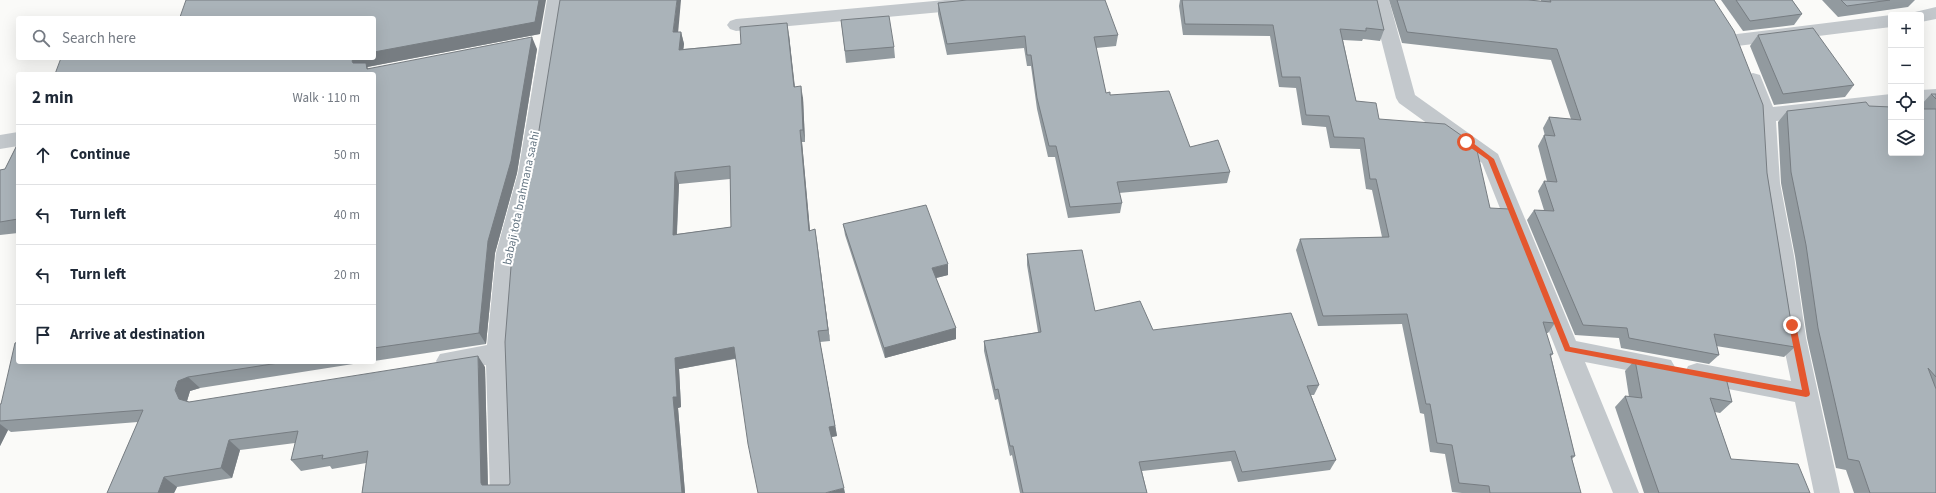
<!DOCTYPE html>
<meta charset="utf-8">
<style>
:root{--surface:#fff;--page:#f2f2f3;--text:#1f2937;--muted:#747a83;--line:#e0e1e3}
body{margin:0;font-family:"Source Sans 3",sans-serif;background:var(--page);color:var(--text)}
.controls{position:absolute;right:12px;top:12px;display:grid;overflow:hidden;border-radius:4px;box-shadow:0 4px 16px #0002}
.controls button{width:36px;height:36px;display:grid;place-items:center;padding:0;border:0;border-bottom:1px solid var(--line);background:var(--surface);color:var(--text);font:20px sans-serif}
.stop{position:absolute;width:12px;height:12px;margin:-9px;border:3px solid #e4572e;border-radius:50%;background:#fff}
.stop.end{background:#e4572e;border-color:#fff;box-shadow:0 1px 4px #0008}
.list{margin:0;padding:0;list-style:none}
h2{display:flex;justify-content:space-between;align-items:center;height:52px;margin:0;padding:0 16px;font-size:17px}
h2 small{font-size:13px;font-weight:400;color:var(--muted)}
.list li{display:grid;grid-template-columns:26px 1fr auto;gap:12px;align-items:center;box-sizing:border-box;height:60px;padding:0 16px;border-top:1px solid var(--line)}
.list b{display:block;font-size:15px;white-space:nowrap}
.list em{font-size:13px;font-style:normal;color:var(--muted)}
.icon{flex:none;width:22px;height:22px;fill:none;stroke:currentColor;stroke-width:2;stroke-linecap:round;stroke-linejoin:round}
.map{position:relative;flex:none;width:1936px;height:493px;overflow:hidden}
.search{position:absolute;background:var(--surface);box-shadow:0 4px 16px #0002;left:16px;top:16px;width:360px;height:44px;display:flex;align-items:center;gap:10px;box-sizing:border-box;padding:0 14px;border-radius:4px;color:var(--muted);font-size:15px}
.panel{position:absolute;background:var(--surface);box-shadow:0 4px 16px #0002;left:16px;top:72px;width:360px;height:292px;border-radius:4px}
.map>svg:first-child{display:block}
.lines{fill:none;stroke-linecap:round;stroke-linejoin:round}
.minor{fill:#c3c8cc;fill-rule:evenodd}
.wall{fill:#929a9f;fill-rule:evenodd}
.shaded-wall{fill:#777d82}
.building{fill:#aab3b9;stroke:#777d82;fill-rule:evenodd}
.route{fill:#e4572e}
.labels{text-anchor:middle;stroke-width:4;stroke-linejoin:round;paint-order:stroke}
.street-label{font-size:12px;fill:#657683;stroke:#fff}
</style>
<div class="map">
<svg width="1936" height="493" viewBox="0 0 1936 493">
<rect width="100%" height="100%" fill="#fafaf8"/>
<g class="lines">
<g class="minor">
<polygon points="547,0 565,0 538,173 518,253 510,353 516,493 490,493 486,365 448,371 440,368 436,361 440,354 487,345 496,253 518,173"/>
<polygon points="945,0 1016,0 1013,4 1007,6 736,31 730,29 727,25 730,21 736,19"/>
<polygon points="1371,0 1389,0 1415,95 1498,154 1576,341 1671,360 1675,367 1671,374 1663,377 1585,362 1639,493 1613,493 1482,163 1399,103 1396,98"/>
<polygon points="1936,7 1936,19 1921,22 1921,15 1913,15 1915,12"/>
<polygon points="1891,15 1891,27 1737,46 1730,44 1728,40 1730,36 1737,34"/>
<polygon points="1753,73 1760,75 1773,107 1891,94 1891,108 1776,121 1780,183 1794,256 1806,338 1840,493 1814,493 1795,402 1697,383 1688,380 1685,373 1688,366 1697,363 1791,381 1782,338 1772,256 1760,183 1756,115 1743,80 1746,75"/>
<polygon points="1936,89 1936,103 1921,104 1921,90"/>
<polygon points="18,132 18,146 0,149 0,135"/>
</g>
</g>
<g class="wall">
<polygon points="1180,0 1377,0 1384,30 1380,41 1363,39 1362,41 1343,40 1356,101 1379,119 1466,144 1490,208 1555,323 1548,333 1546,333 1553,354 1551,356 1575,456 1572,459 1581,493 1462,493 1452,492 1445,454 1430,452 1424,414 1420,413 1402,324 1318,326 1296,250 1300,239 1382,237 1372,190 1366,189 1360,149 1330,148 1326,127 1302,125 1296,88 1279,87 1270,36 1183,35 1179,6"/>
<polygon points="1389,0 1528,0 1541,1 1541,0 1714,0 1767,173 1795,347 1784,357 1716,346 1719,355 1709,364 1621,348 1619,338 1575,335 1527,220 1534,210 1544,210 1538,191 1544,181 1547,181 1538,146 1544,135 1545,136 1543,128 1549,117 1571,119 1551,60 1402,43"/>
<polygon points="1721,0 1792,0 1802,14 1794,25 1743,31"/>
<polygon points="1822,0 1915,0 1908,7 1838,17"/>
<polygon points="938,3 1118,35 1116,46 1096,48 1106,93 1190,147 1230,172 1227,183 1119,193 1122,203 1120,213 1068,218 1055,157 1048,157 1037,109 1031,66 1027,66 1024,48 947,55 938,14"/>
<polygon points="841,20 894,47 895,58 846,63"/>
<path d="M678,32H681L684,44L683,49L741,44L789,35L795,87L803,98L805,142H802L810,231L815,229L830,341L820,342L837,436L832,437L735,359L679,369L681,407L678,408L685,493H362L366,463L332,469L330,466L301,471L291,460L295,443L240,450L232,478L177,487L174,493H107L138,422L11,432L8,430L0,446V404H1L18,362H366L200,388L190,391L187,401L189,402L485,367L488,485H509L510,483ZM730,179L731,227L677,234L679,184Z"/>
<polygon points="540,34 367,67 369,69 537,49 517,173 495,253 486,344 374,361 374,74 61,58"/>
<polygon points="1758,35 1854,85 1845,97 1774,105 1750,46"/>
<polygon points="1931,94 1936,94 1936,493 1854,493 1846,470 1836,468 1807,338 1795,256 1781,183 1778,122 1787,111 1869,106 1924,109 1921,105"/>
<polygon points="18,143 18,233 0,235 0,170 5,169"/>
<polygon points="843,224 948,275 936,278 956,328 956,339 885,358 845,235"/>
<polygon points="1027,254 1095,311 1319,385 1314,395 1311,395 1336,460 1330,470 1238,482 1231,461 1142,471 1147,493 1020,493 1012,455 1010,456 998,399 995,400 984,351 984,341 1038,332 1027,265"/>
<polygon points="1635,360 1732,402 1720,413 1715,412 1731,459 1810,493 1644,493 1615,407 1625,396 1629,397 1625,371"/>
</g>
<g class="shaded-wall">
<polygon points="539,0 546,0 540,34 367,67 372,74 359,73 352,61 354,58 374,58 374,52"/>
<polygon points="677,0 681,0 677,45 673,32"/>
<polygon points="787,23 789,35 796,99 794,87"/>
<polygon points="681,32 684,44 682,62 679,50"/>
<polygon points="532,37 537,49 517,173 495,253 486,344 479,333 488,241"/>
<polygon points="801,86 803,98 805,142 803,130"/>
<polygon points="800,130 802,142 811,242 809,231"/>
<polygon points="675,172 679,184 676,247 673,235"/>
<polygon points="815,229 817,241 830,341 828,330"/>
<polygon points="948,264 948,275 932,279 932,268"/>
<polygon points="956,328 956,339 885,358 884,348"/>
<polygon points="818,331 837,436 831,437 829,427"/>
<polygon points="734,347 737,358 679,369 681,407 678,408 685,493 682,493 673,397 675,358"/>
<polygon points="478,356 485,367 488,493 481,483"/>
<polygon points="188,377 200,388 190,391 187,401 191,409 179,399 175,390 178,381"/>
<polygon points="0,424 8,430 0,446"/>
<polygon points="229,440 240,450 232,478 221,468"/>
<polygon points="164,477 177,487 174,493 158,493"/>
<polygon points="844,488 845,493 825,493"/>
</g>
<g class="building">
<polygon points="186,0 539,0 535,22 374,52 374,18 172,18 180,17"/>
<path d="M560,0H677L673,32H681L679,50L741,44L740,27L787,23L794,87L801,86L803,130H800L809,231L815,229L828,330L818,331L835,426L829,427L844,488L825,493H758L748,444L734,347L675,358L677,397H673L682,493H362L368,451L322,459L323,455L291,460L298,431L229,440L221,468L164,477L158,493H107L143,410L0,421V404H1L15,343L18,342V362H285L188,377L178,381L175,390L179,399L189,402L478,356L481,483L482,485H509L510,483L505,342L513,242L534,161ZM730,166L731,227L673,235L675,172Z"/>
<polygon points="967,0 1105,0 1118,35 1094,37 1106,93 1110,92 1110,95 1169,91 1190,147 1218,140 1230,172 1117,182 1122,203 1070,207 1056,146 1049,146 1037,98 1031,55 1027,55 1025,36 947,44 938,3"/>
<polygon points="1182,0 1377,0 1384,30 1366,28 1366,31 1340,29 1356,101 1376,103 1379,119 1445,124 1465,138 1466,144 1476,146 1490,208 1509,209 1555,323 1543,322 1553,354 1550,354 1575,456 1571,456 1581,493 1490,493 1489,486 1459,483 1452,445 1437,443 1430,404 1426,404 1407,314 1323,316 1300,239 1389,237 1376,179 1370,179 1364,138 1334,137 1329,116 1306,115 1300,77 1282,77 1273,25 1185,24"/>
<polygon points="1397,0 1528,0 1551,2 1550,0 1714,0 1734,31 1763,105 1767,173 1795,347 1714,334 1719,355 1629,338 1627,328 1583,325 1534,210 1554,211 1544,181 1557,182 1544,135 1555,136 1549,117 1581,120 1557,49 1407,32"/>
<polygon points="1736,0 1792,0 1802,14 1750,21"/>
<polygon points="1841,0 1890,0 1847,6"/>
<polygon points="889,16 894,47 845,51 841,20"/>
<polygon points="1813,28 1854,85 1783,94 1758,35"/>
<polygon points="532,37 511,161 488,241 479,333 374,348 374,74 55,74 61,58 354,58 352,61 353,63 366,63 367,69"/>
<polygon points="1931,94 1936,94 1936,99"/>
<polygon points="1866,102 1869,106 1891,107 1891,153 1921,153 1921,109 1936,109 1936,377 1928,368 1936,389 1936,493 1870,493 1859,461 1848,459 1818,328 1806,245 1791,172 1787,111"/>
<polygon points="18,143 18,219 0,222 0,170 5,169"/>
<polygon points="926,205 948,264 932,268 956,328 884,348 843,224"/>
<polygon points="1082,250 1095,311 1140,301 1153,330 1291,313 1319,385 1307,386 1336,460 1242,472 1235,451 1139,462 1147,493 1023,493 1013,446 1010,446 998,389 995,390 984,341 1041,332 1027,254"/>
<polygon points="1635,360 1726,378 1732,402 1710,398 1731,459 1798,464 1810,493 1659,493 1625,396 1642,398"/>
</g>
<polygon class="route" points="1464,140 1469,140 1494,159 1570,347 1802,390 1789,325 1792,322 1796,325 1810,394 1809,396 1806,397 1565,351 1488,160 1464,143"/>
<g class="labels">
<g class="street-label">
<text transform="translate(521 198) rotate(-78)" y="4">babaji tota brahmana saahi</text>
</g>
</g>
</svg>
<div class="controls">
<button>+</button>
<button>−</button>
<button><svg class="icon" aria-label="locate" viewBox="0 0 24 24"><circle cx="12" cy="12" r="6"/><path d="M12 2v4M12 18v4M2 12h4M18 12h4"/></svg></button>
<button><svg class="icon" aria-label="layers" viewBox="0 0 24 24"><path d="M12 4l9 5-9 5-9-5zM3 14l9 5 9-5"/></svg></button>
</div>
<div class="stop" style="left:1466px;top:142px"></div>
<div class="stop end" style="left:1792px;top:325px"></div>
<div class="search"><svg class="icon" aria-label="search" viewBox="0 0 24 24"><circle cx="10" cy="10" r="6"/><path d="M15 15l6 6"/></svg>Search here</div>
<section class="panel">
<h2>2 min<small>Walk · 110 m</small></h2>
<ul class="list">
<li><svg class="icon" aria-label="ahead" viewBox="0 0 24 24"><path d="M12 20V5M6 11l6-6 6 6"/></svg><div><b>Continue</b></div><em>50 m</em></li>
<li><svg class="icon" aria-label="left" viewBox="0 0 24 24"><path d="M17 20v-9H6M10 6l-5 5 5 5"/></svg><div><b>Turn left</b></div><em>40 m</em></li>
<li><svg class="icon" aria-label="left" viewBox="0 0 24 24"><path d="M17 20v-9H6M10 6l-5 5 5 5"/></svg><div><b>Turn left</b></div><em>20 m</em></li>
<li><svg class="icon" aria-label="arrive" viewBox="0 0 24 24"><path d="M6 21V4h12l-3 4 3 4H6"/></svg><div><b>Arrive at destination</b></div></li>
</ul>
</section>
</div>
